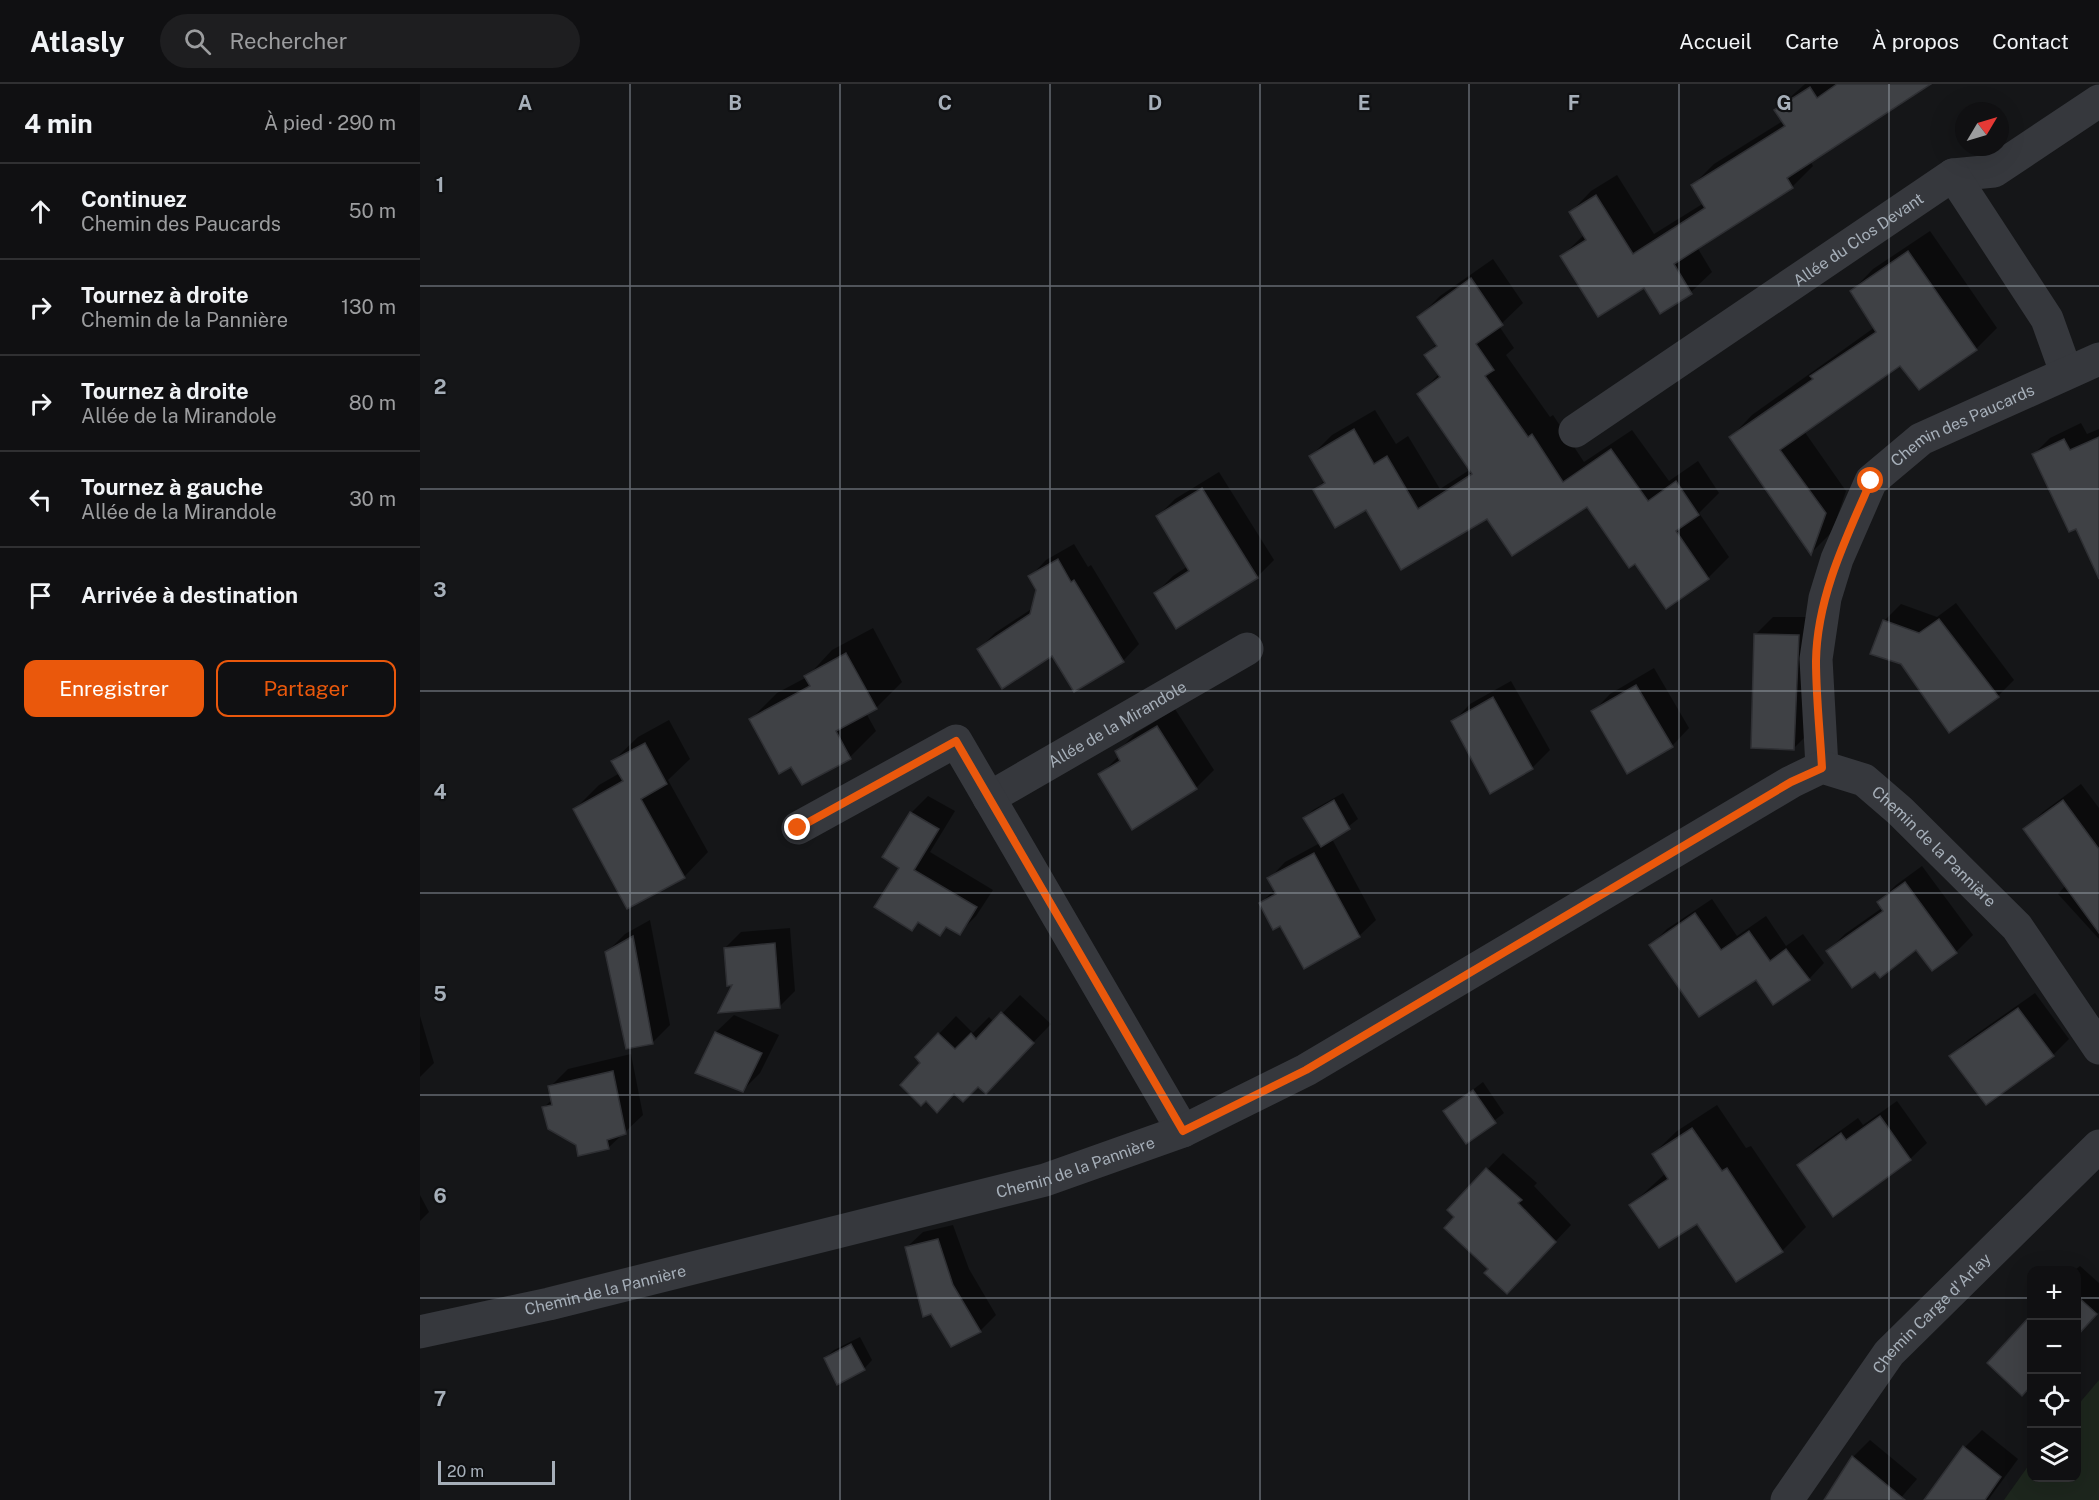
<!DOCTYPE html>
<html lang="fr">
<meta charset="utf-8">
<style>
:root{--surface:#101012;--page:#1e1e20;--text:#f1f3f6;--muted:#9c9d9f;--line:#303032;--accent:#ea580c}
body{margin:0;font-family:"Public Sans",sans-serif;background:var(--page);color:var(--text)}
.controls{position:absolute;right:18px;bottom:18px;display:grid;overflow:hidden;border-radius:12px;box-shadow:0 6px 24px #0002}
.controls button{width:54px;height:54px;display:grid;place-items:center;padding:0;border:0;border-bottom:2px solid var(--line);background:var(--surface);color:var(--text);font:30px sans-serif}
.compass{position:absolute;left:1535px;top:18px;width:54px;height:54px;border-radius:50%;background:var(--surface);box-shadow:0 6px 24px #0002;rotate:52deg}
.scale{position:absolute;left:18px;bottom:15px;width:117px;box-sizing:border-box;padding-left:6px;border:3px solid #a6afb9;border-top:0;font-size:16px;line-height:21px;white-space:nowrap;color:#a6afb9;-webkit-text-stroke:4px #101113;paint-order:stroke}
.stop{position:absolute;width:18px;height:18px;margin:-14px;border:4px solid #ea580c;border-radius:50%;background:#fff}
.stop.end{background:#ea580c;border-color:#fff;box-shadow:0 2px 6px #0008}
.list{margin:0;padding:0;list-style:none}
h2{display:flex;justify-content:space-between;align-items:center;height:78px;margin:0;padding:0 24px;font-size:26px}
h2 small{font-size:20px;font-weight:400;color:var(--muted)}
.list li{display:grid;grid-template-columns:39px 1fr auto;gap:18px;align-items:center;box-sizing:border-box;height:96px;padding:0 24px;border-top:2px solid var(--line)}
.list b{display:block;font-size:22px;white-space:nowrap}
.list p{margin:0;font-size:20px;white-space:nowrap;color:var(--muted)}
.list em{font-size:20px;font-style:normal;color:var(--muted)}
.actions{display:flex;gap:12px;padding:18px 24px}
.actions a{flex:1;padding:14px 0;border:2px solid var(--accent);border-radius:12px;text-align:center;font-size:21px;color:var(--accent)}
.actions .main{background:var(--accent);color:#fff}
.icon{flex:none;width:33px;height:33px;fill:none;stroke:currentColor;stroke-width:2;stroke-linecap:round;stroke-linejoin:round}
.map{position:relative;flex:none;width:1679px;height:1416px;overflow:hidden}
header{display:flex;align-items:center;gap:36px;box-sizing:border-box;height:84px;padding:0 30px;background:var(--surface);border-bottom:2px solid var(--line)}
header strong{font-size:28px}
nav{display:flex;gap:33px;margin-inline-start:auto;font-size:21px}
.search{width:420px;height:54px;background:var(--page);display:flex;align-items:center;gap:15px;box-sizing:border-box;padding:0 21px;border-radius:33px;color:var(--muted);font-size:22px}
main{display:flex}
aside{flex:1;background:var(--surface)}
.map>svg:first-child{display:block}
.green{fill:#1d261d}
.shadow{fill:#0007}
.building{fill:#3f4145;stroke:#2f3034;stroke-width:1.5}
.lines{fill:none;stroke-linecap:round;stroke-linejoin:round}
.minor{stroke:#36383d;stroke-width:33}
.route{stroke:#ea580c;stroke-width:8}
.grid{fill:none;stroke:#a6afb9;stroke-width:1.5;stroke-opacity:0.55}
.labels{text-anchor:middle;stroke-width:4.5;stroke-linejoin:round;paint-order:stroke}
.street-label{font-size:16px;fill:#a6afb9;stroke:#101113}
.grid-label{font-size:20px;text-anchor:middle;font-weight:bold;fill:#a6afb9;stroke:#101113;stroke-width:4.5;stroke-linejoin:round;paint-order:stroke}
</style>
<header>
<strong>Atlasly</strong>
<div class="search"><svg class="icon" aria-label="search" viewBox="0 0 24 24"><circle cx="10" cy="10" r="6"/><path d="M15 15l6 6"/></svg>Rechercher</div>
<nav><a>Accueil</a><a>Carte</a><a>À propos</a><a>Contact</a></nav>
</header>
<main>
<aside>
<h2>4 min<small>À pied · 290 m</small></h2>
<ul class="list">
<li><svg class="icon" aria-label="ahead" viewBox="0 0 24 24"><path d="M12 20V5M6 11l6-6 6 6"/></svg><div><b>Continuez</b><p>Chemin des Paucards</p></div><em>50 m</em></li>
<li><svg class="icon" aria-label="right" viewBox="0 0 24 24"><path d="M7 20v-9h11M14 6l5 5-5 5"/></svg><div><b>Tournez à droite</b><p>Chemin de la Pannière</p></div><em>130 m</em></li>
<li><svg class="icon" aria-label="right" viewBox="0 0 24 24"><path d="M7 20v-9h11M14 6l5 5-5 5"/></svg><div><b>Tournez à droite</b><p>Allée de la Mirandole</p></div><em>80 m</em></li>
<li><svg class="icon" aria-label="left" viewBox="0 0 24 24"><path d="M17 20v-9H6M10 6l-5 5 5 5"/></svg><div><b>Tournez à gauche</b><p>Allée de la Mirandole</p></div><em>30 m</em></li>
<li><svg class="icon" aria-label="arrive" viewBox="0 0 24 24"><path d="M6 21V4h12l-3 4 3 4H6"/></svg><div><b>Arrivée à destination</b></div></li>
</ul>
<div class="actions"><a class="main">Enregistrer</a><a>Partager</a></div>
</aside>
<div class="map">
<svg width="1679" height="1416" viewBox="0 0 1679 1416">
<rect width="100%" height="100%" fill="#151618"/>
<polygon class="green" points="1679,1296 1679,1416 1584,1416 1611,1378 1612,1394 1656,1394 1657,1322"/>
<g class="shadow">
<polygon points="1385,0 1500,0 1390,77 1393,82 1372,103 1277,163 1292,188 1271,208 1240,228 1224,202 1142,172 1165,150 1151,128 1171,107 1197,91 1234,150 1284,119 1273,101 1294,80 1363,37 1356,26"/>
<polygon points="1510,147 1577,244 1556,265 1481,280 1384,347 1426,407 1412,448 1391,469 1311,353 1332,331 1455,243 1432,207 1453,185"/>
<polygon points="1073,175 1103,219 1079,242 1094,264 1086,271 1130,333 1133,331 1164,378 1212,346 1249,397 1278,377 1299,409 1279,429 1309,473 1288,494 1215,478 1168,421 1068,433 947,424 894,407 905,396 891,372 912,351 955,326 976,360 988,352 1020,405 1051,385 999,310 1019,290 1006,271 1017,259 999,233 1020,212"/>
<polygon points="1661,339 1667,350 1679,345 1679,474 1657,443 1613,371 1630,354"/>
<polygon points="799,388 854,476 837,493 736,509 753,492 768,482 738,432 755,415"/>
<polygon points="654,460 668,483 671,481 719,560 703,577 655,606 633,570 559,565 575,549 613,524 618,505 610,493 626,476"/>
<polygon points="1536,519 1594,596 1578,612 1464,537 1481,520 1517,533"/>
<polygon points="1353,533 1396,533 1391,647 1373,665 1336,550"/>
<polygon points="453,544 482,598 456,624 446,629 456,647 430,673 372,681 331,635 357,609 387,593 412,566"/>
<polygon points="1234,584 1269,644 1252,662 1173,628 1190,610"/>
<polygon points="1091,597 1130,666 1112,684 1033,638 1050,620"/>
<polygon points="755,625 794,686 776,704 680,691 699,672 697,668 715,650"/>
<polygon points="249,636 270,675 248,696 288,768 264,793 155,725 179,701 200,689 193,677 218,653"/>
<polygon points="1661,700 1679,724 1679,855 1638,810 1646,801 1605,745 1623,728"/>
<polygon points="923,709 938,735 912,755 956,836 939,852 861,840 841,819 855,805 849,795 865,778 900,759 885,734 893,726"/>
<polygon points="508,712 535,727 510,768 573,806 556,832 539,849 528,842 520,850 499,837 491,845 482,783 491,729"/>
<polygon points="1502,782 1553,851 1536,868 1497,864 1455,886 1408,867 1425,850 1462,824 1459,818 1476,801"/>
<polygon points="1292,815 1317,852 1346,832 1366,862 1383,850 1404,879 1389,895 1336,894 1231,861 1247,845"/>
<polygon points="230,836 250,941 232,959 187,868 205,850"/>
<polygon points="370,844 375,907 359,923 315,899 305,864 321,848"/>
<polygon points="1615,909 1649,955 1633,971 1531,972 1548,956"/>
<polygon points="600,911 631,940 583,990 559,1001 502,979 497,973 536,932 553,949 569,933 574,938"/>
<polygon points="314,931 359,951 340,989 323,1006 277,988 296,948"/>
<polygon points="0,932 14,979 0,993"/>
<polygon points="211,970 223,1031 188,1064 124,1023 133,1015 130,1003 148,985"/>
<polygon points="1063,998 1084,1029 1047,1058 1025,1027"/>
<polygon points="1477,1017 1507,1059 1490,1075 1413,1131 1379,1081 1395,1065 1438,1034 1443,1041"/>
<polygon points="1297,1021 1326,1064 1331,1062 1386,1143 1362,1167 1316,1196 1277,1138 1211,1121 1246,1089 1233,1070 1257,1047"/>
<polygon points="1083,1069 1117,1099 1114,1102 1151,1141 1103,1192 1070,1185 1067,1086"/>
<polygon points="0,1111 9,1128 0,1137"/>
<polygon points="533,1141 549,1185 576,1231 560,1247 487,1163 503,1148"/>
<polygon points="1660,1182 1679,1199 1679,1228 1656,1252 1655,1186"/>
<polygon points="1612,1233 1612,1301 1602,1310 1569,1279"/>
<polygon points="440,1253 452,1276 444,1285 405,1274 414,1266"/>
<polygon points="1562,1346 1598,1375 1568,1416 1506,1416 1545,1363"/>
<polygon points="1450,1356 1497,1395 1479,1416 1406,1416 1433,1373"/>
</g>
<g class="building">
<polygon points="1417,0 1511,0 1367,94 1373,104 1254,180 1272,210 1240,230 1224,204 1178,233 1140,172 1166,156 1149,128 1176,111 1213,170 1285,124 1271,101 1365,42 1354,26 1390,3 1397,14"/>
<polygon points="1488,167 1557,266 1499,306 1480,282 1360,366 1406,429 1391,471 1309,353 1393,295 1390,292 1456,248 1430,207"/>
<polygon points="1051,194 1083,241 1056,260 1074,286 1065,292 1108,353 1112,350 1143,398 1191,365 1228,417 1256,397 1279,431 1256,447 1289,495 1246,525 1215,480 1209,484 1167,423 1092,472 1067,435 981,486 946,426 915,444 893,406 905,399 889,372 934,345 954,380 967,372 998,425 1052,390 997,310 1020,293 1004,271 1017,262 997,233"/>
<polygon points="1679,353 1679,495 1656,445 1649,448 1612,370 1644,355 1650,366"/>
<polygon points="782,404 838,494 756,545 734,509 769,487 736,432"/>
<polygon points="638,475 651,498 654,496 704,578 654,608 632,572 582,605 557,565 610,530 616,506 608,492"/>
<polygon points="1519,535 1579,613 1529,649 1481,580 1450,570 1463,536 1499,549"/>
<polygon points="1334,550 1379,551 1374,666 1331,664"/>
<polygon points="426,569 457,625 416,647 431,675 382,701 371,683 359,690 329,635 390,602 384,592"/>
<polygon points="1216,601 1253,663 1207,690 1171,627"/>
<polygon points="1073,613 1113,685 1070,710 1031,637"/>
<polygon points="737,642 777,705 712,746 678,690 700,677 695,667"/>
<polygon points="225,659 247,700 221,715 265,794 207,825 153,725 203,697 191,677"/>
<polygon points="914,716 930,745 901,763 883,734"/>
<polygon points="1643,716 1679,765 1679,849 1603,745"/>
<polygon points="490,728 519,745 494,786 557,823 540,851 526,843 520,852 498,838 492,847 454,823 479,784 462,773"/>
<polygon points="894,769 940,853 884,885 860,842 853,846 839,819 856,810 847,794"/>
<polygon points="1485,798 1537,869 1512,887 1496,866 1460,894 1455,888 1432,904 1406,867 1463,827 1457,818"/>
<polygon points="1275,829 1301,866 1329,847 1350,877 1366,865 1390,896 1353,921 1336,896 1279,933 1229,861"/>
<polygon points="213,852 233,960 206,965 185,868"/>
<polygon points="355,859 360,924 298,929 312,901 307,902 304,864"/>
<polygon points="1598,924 1634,972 1566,1021 1529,972"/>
<polygon points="581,928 614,959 566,1010 558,1003 543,1018 534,1010 517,1029 506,1017 501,1022 480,1001 500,979 495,973 518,949 535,965 551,949 556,955"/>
<polygon points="295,948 342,969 323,1008 275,989"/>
<polygon points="193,987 206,1050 187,1056 189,1065 158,1072 156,1061 128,1045 122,1023 132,1021 128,1002"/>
<polygon points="1053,1006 1076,1039 1046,1060 1023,1027"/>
<polygon points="1460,1032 1491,1076 1413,1133 1377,1081 1421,1049 1426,1056"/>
<polygon points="1272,1044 1302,1087 1307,1084 1363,1168 1316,1198 1277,1140 1239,1164 1209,1121 1248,1095 1232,1070"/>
<polygon points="1066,1084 1102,1116 1098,1119 1136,1158 1087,1210 1064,1189 1068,1185 1024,1144 1034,1133 1027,1126"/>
<polygon points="518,1155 533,1201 561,1248 531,1263 511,1230 503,1233 485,1163"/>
<polygon points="1656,1211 1677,1230 1656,1253"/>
<polygon points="1611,1231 1611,1302 1602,1312 1567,1279"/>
<polygon points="431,1260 445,1286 417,1301 404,1274"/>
<polygon points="1543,1362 1581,1393 1565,1416 1504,1416"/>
<polygon points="1432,1372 1485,1416 1404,1416"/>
</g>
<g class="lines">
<g class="minor">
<polyline points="1533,91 1574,87 1679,17"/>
<path id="s1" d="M1155,347L1533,91L1627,235L1646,288"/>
<path id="s2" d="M1402,683L1396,575L1405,514L1417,475L1451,397L1501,355L1679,275"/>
<path id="s3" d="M569,714L827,565"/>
<polyline points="378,744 536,657 763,1047"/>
<path id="s4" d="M0,1248L129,1220L625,1096L763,1047L886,986L1371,698L1402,683L1444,696L1480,727L1597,843L1679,964"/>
<path id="s5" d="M1367,1416L1469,1269L1679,1062"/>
</g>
</g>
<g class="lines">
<path class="route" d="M378,744L536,657L763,1047L886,986L1371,698L1402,684C1400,648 1396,612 1396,577C1397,513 1426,454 1451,397"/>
</g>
<path class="grid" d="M210,0V1416M420,0V1416M630,0V1416M840,0V1416M1049,0V1416M1259,0V1416M1469,0V1416M0,202H1679M0,405H1679M0,607H1679M0,809H1679M0,1011H1679M0,1214H1612M1656,1214H1679"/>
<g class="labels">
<g class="street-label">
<text dy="6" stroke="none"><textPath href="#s1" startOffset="342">Allée du Clos Devant</textPath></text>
<text dy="6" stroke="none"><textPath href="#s2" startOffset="404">Chemin des Paucards</textPath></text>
<text dy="6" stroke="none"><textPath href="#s3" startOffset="148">Allée de la Mirandole</textPath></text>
<text dy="6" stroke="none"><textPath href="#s4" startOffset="1666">Chemin de la Pannière</textPath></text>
<text dy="6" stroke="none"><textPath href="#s4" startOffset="676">Chemin de la Pannière</textPath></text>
<text dy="6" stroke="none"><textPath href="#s4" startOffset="190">Chemin de la Pannière</textPath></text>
<text dy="6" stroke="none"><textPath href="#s5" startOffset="237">Chemin Carge d'Arlay</textPath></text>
</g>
</g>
<g class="grid-label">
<text x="105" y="26">A</text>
<text x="315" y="26">B</text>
<text x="525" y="26">C</text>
<text x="735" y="26">D</text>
<text x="944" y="26">E</text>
<text x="1154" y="26">F</text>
<text x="1364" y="26">G</text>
<text x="20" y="108">1</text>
<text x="20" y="310">2</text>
<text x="20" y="513">3</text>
<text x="20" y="715">4</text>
<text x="20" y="917">5</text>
<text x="20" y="1119">6</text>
<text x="20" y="1322">7</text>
</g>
</svg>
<div class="controls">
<button>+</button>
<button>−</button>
<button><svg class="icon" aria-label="locate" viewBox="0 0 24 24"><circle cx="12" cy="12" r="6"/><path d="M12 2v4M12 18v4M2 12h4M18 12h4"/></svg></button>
<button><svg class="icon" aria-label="layers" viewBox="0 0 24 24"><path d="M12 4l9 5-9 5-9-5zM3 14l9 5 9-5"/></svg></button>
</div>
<svg class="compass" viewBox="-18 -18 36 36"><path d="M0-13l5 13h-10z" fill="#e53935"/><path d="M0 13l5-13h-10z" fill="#9c9d9f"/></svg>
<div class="scale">20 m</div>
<div class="stop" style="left:1451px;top:397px"></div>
<div class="stop end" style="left:378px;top:744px"></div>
</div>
</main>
